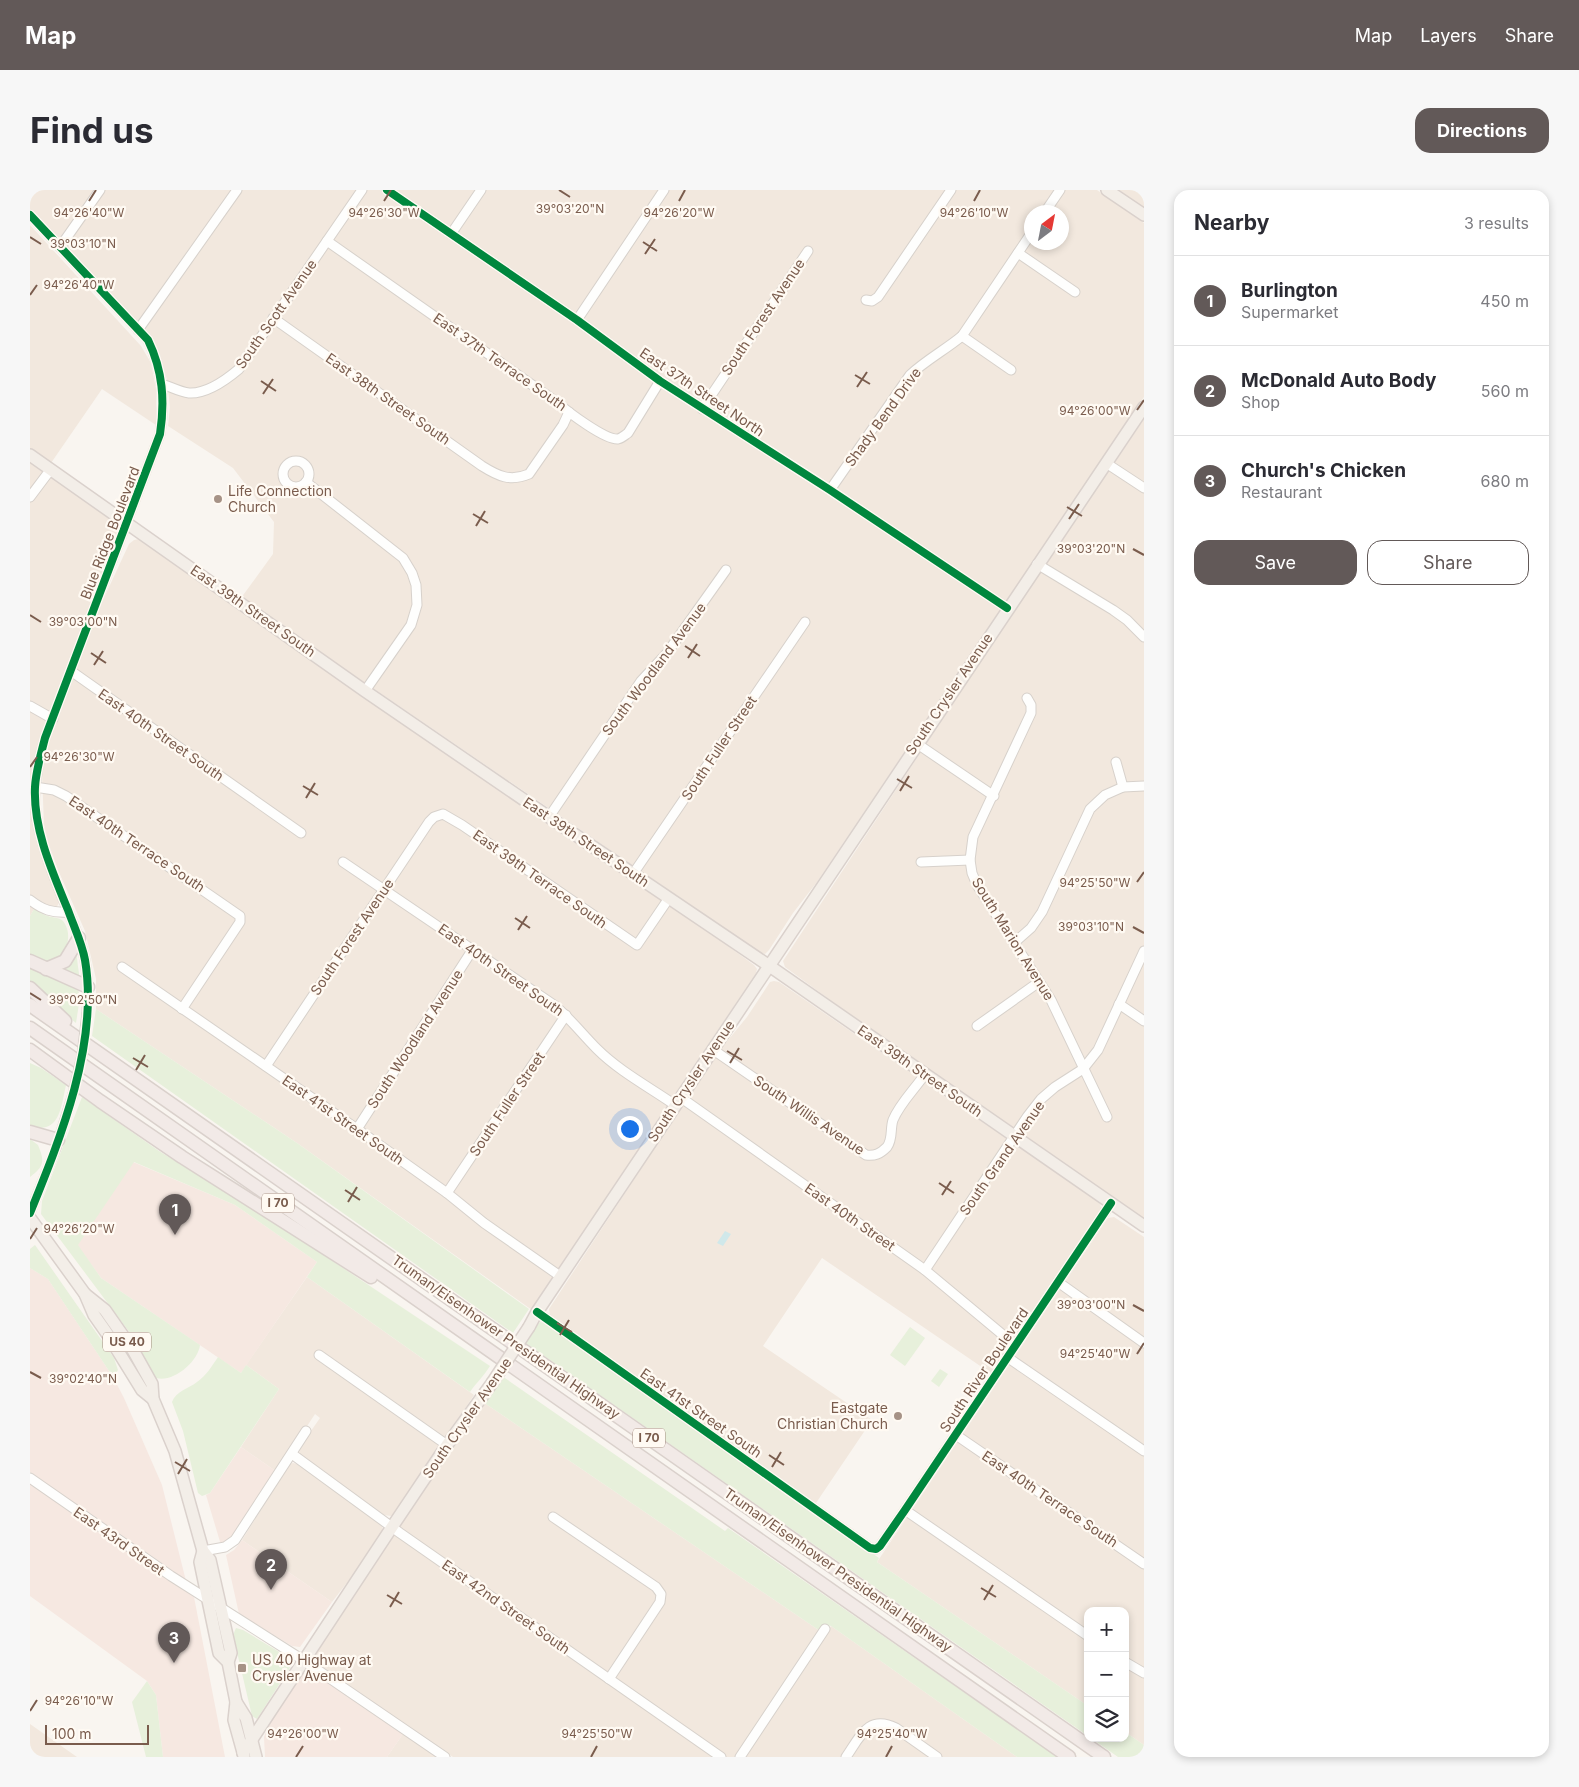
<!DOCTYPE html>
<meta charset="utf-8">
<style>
:root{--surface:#fff;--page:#f7f7f7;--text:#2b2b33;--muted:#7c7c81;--line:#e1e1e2;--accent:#625958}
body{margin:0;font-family:Inter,sans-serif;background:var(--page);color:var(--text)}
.controls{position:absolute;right:15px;bottom:15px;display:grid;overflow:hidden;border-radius:10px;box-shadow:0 2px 8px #0003}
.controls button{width:45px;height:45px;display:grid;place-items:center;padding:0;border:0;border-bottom:1px solid var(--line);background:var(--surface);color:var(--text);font:25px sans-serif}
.compass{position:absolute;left:994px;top:15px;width:45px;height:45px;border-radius:50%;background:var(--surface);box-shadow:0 2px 8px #0003;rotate:32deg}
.scale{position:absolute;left:15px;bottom:12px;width:104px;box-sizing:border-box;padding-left:5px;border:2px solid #7a5c4d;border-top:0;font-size:14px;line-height:18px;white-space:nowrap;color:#7a5c4d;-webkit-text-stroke:4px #fffaf3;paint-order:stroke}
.you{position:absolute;left:599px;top:938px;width:18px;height:18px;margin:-12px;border:4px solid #fff;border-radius:50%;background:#1a73e8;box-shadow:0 0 0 8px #1a73e833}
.badge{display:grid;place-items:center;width:32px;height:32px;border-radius:50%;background:var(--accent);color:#fff;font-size:16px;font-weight:700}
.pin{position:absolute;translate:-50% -41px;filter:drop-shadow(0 1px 2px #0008)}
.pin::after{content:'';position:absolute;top:26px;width:18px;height:15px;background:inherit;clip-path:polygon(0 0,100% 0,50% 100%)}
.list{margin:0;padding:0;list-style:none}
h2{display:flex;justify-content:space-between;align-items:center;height:65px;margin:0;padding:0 20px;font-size:21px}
h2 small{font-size:16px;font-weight:400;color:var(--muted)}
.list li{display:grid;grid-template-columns:32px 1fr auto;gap:15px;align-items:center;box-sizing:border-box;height:90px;padding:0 20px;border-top:1px solid var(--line)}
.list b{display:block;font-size:19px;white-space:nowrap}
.list p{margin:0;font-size:16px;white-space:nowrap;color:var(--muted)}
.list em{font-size:16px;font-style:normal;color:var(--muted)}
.actions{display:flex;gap:10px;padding:15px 20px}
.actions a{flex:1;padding:11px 0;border:1px solid var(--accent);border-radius:15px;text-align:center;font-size:18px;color:var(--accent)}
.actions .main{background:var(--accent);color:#fff}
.icon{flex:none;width:28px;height:28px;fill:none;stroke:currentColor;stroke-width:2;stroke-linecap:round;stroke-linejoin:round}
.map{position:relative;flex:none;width:1114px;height:1567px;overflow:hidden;border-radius:15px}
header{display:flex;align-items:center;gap:30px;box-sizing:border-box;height:70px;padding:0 25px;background:var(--accent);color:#fff}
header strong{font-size:24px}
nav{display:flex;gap:28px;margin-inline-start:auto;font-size:18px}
.intro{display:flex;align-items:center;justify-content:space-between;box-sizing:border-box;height:120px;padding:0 30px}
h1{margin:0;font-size:35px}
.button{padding:12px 22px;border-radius:15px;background:var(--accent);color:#fff;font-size:18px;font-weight:700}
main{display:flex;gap:30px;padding:0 30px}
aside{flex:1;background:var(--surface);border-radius:15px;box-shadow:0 2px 8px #0003}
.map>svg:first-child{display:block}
.residential{fill:#f2e8de;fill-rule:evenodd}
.commercial{fill:#f6e8e1}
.green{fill:#e7f0db}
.water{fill:#d0e8ea}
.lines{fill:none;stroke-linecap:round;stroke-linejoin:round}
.minor-casing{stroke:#d7d1cb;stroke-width:11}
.major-casing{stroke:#dad1cc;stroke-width:14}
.highway-casing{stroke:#dad1cc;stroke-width:15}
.minor{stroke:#fefefd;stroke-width:9}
.major{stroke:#f3eee8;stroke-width:11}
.highway{stroke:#f2eae7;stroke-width:12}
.minor-bridge-casing{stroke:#d7d1cb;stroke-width:11;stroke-linecap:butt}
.major-bridge-casing{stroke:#dad1cc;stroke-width:14;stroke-linecap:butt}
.minor-bridge{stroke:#fefefd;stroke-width:9}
.major-bridge{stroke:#f3eee8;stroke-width:11}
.cycleway-casing{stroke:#fffaf3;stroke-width:11}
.cycleway{stroke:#00873e;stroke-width:8}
.ticks{fill:none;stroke:#7a5c4d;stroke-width:2}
.poi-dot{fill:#a69286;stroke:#fffaf3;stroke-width:2}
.labels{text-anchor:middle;stroke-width:4.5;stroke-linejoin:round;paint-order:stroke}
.shield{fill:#fffaf3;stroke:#a28b7f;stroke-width:1}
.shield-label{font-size:12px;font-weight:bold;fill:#7a5c4d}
.street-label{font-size:14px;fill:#7a5c4d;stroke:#fffaf3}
.poi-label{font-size:14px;fill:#7a5c4d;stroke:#fffaf3;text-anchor:start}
.ticks-label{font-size:12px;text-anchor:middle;fill:#7a5c4d;stroke:#fffaf3;stroke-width:4.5;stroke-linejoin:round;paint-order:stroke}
</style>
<header>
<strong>Map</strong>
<nav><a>Map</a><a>Layers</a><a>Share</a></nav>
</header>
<div class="intro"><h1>Find us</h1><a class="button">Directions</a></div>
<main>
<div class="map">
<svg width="1114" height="1567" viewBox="0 0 1114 1567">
<rect width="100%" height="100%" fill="#f9f5f0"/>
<g class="residential">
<path d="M0,0H1067L1114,33V207L787,692L763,723L739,760L735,764L731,763L211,408L243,364L244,332L203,278L138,236L140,217L137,190L130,165L120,145L0,19ZM1002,22H1032V52H1002Z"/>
<polygon points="1085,0 1114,0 1114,20"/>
<polygon points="0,35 111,156 121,173 126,199 126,235 72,199 21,273 0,258"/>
<polygon points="1114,229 1114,1031 874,864 755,777 753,771 974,436"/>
<polygon points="0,271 87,332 89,337 13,540 3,572 0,609"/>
<polygon points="109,349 628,705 724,775 727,779 726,783 502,1120 267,953 66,819 66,789 55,741 28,680 18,652 14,635 12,584 15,564 24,535 73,410 99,354 104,350"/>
<polygon points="0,609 2,631 11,663 29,713 26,718 21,718 8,712 0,726"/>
<polygon points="744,791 749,792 1066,1010 1070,1014 1071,1018 1070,1024 962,1184 792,1068 733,1156 842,1230 786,1313 520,1126 519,1119 685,866 717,827 740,792"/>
<polygon points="1084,1027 1114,1047 1114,1555 1095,1542 1095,1421 1058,1421 1058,1516 847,1372 1078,1028"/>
<polygon points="277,1087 444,1205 366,1322 361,1326 354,1325 270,1265 269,1258 290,1228 285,1224 247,1282 211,1257 249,1199 216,1175"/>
<polygon points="453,1212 790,1441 705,1567 423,1567 285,1473 283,1468 284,1465"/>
<polygon points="263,1273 272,1275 352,1335 353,1341 326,1381 302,1412 212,1350 260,1274"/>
<polygon points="801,1436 987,1567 713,1567"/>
<polygon points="0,1534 47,1567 0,1567"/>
<polygon points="373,1544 407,1567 357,1567"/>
</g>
<g class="commercial">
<polygon points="103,972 205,1015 287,1072 211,1183 71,1088 47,1055"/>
<polygon points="0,1078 18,1089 83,1187 94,1208 132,1295 156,1391 0,1282"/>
<polygon points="211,1257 247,1282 208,1343 191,1355 176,1305 180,1303"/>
<polygon points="0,1293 164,1407 195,1567 133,1567 126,1505 117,1491 0,1406"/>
<polygon points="212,1350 302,1412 270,1457 262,1456 209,1424 196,1365 204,1360"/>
<polygon points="277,1481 283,1482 373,1544 357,1567 235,1567 234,1547 238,1536 272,1484"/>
</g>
<g class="green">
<path d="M4,719C9,721 13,725 18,726C23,728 29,727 33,731C45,746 35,773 15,771C10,771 4,768 0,766V726Z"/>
<polygon points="46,761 49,784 48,787 26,779"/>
<polygon points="0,776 48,799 50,807 46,833 0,794"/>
<polygon points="66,819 267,953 499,1119 483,1143 62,846"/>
<path d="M0,873L11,878L36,895C31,917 30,945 0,936Z"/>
<path d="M52,907L129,961L256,1040L460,1176C454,1186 446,1193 440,1202L277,1087L287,1072L205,1015L104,972L48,1055L71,1088L170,1155C168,1172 143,1193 126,1188L103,1147L11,1024L12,1011Z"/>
<path d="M0,949L8,955C15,972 14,976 0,987Z"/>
<polygon points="5,1055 84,1168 88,1180 83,1187 18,1089 0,1078 0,1059"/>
<polygon points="510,1132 515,1133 849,1368 847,1372 1058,1516 1058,1546 494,1152"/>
<polygon points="880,1137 895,1148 875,1176 860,1165"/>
<path d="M188,1167L211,1183L216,1175L249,1199L180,1303L172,1306L168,1303L153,1241L142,1212C146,1201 158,1199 167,1192C176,1186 182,1176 188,1167Z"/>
<polygon points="910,1179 918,1184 909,1197 901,1191"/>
<polygon points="472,1186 695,1341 698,1338 1027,1567 987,1567 801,1436 794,1434 790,1441 453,1212"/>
<polygon points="206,1438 213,1440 261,1469 263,1473 227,1529 222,1526 203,1445"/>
<polygon points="117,1491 126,1505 133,1567 116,1567 102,1512"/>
<polygon points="1095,1542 1114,1555 1114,1567 1088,1567 1061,1548 1095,1548"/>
</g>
<polygon class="water" points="695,1041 701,1044 693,1056 687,1053"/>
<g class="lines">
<defs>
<g id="minor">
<polyline points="357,0 547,130 630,191 800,300 977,418"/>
<polyline points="1015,22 1030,0"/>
<path d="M0,25L118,150C133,181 135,211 130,244L15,548C9,570 4,591 5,613C7,647 25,690 39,723C45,738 52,753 55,770C58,788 58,805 57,823"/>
<polyline points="421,44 451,0"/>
<path d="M297,51L528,213C538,222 575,250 588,249C592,248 595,245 598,243L630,191"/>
<polyline points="30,57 70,0"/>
<polyline points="988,63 1045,102"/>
<polyline points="836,110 842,111 848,107 921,0"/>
<path d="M243,128L452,276C468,286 480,292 499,284L533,235L539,222"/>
<polyline points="547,130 634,0"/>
<polyline points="108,140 207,0"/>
<polyline points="932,146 981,180"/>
<path d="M132,194C141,197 150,202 159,203C177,204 196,190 209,179L332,0"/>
<polyline points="672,219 778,61"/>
<circle cx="266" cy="284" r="13"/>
<polyline points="1076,273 1114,298"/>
<polyline points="276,292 373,368 382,383 386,395 387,415 381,435 335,501"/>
<path d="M800,300L880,185C896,170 915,160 932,146L1002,42"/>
<polyline points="0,307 21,279"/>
<polyline points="1007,374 1083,420 1097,430 1114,447"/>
<polyline points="41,481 271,643"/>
<polyline points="997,508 1001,515 1001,523 943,647 940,670 942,683 947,695 1021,810 1077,927"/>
<polyline points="0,516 23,529"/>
<polyline points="886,553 964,606"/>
<polyline points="1086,572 1093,597"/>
<polyline points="5,597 24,600 36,606 210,726 210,732 152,819"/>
<polyline points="519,627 611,491 637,463 696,380"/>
<path d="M313,672L524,815C540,828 552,844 567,859C589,881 619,897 645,915"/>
<polyline points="891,672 940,670"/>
<polyline points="603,684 775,432"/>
<path d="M0,710C13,720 22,723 38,722"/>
<polyline points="984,753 1001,738 1012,722 1060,619 1075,605 1093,597 1114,596"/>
<polyline points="92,777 327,939 417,1003 454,1033 530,1086"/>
<polyline points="1089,814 1114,831"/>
<polyline points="947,836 1009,792"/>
<path d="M682,859L836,965C845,966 850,964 857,957C863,949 860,939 863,930C870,913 885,899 895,884"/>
<polyline points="236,876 399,632 404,627 413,624 432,635 607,755 639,708"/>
<polyline points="650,907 895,1080 985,1155"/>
<polyline points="327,939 443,759"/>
<polyline points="417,1003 536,825"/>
<polyline points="0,1023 26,958 43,904"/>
<polyline points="895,1080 997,927 1011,909 1025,897 1053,879 1068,860 1114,761"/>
<polyline points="1028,1092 1114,1153"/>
<polyline points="507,1122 840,1358 846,1359 850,1356 875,1320 1081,1013"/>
<polyline points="289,1165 417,1255"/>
<polyline points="977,1167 1114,1261"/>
<polyline points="926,1245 1114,1374"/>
<polyline points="262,1264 370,1343 691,1567"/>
<polyline points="0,1288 141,1386 273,1470 415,1567"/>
<polyline points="875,1320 1058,1446"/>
<polyline points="523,1327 626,1397 631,1404 630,1412 579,1489"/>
<polyline points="173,1361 195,1357 205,1350 276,1241"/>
<polyline points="1095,1472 1114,1483"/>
<polyline points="710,1567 795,1439"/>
<path d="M816,1567C830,1547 838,1524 866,1538L907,1567"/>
</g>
<g id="major">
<polyline points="1077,0 1114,25"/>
<polyline points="0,265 335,501 519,627 738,775 1114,1036"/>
<polyline points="0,1028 55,1104 64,1125 78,1145 112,1200 123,1209"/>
<polyline points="55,1104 75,1120 103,1160 122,1194 123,1209 145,1261 173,1361 180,1370 201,1463 198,1472"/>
<path d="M499,1137L507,1122C708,819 910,517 1114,217"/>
<polyline points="173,1361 170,1372 189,1463 198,1472 206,1512 204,1530 214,1566"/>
<polyline points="206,1512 216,1528 226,1567"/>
<polyline points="213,1563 362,1337 417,1255 462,1193"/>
</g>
<g id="highway">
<polyline points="0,771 58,797"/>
<polyline points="16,779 35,771 49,748"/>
<polyline points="0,798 35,831"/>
<polyline points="0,815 1074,1567"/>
<polyline points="0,838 1039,1567"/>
<polyline points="0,860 70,911 152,967 341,1087"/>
<polyline points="0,942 28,950"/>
</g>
</defs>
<use href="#minor" class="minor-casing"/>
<use href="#major" class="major-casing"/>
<use href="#highway" class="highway-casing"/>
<use href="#minor" class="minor"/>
<use href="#major" class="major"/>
<use href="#highway" class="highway"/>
<defs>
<polyline id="minor-bridge" points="43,904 52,865 57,823"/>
<polyline id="major-bridge" points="462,1193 499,1137"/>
</defs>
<use href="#minor-bridge" class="minor-bridge-casing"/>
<use href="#major-bridge" class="major-bridge-casing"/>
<use href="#minor-bridge" class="minor-bridge"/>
<use href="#major-bridge" class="major-bridge"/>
<defs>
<g id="cycleway">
<polyline points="357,0 547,130 630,191 800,300 977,418"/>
<path d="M0,25L118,150C133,181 135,211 130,244L15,548C11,564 6,580 5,597C3,639 22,681 38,720C44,737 52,753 55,770C69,853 31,947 0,1023"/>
<polyline points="507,1122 840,1358 846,1359 850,1356 875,1320 1081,1013"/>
</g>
</defs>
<use href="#cycleway" class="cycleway-casing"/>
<use href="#cycleway" class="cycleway"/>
</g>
<path class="ticks" d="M529,0L540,7M59,11L66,0M354,11L361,0M649,11L655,0M944,11L950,0M0,47L11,54M613,52L627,61M615,64L625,49M0,105L7,95M825,185L840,194M231,191L246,201M827,197L837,182M233,204L243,189M1107,220L1114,210M1037,317L1052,326M443,324L458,333M1039,329L1049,314M446,336L455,321M1103,359L1114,365M0,425L11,432M655,456L670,466M61,463L76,473M658,468L667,454M64,475L73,461M0,577L7,567M867,589L882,598M273,596L288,605M870,601L879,586M276,608L285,593M1107,692L1114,682M485,728L500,738M1103,737L1114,743M488,740L497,726M0,803L11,810M697,861L712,870M103,868L118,877M700,873L709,858M106,880L115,865M909,993L924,1003M315,1000L330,1010M912,1005L921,991M318,1012L327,997M0,1049L7,1038M1103,1115L1114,1121M527,1133L542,1142M530,1145L539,1130M1107,1164L1114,1153M0,1182L11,1188M739,1265L754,1275M145,1272L160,1281M742,1277L751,1262M148,1284L157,1269M951,1398L966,1407M357,1405L372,1414M954,1410L963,1395M360,1417L369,1402M0,1521L7,1510M266,1567L273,1556M561,1567L567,1556M856,1567L862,1556"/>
<g class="poi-dot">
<circle cx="188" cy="309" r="5"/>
<circle cx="868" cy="1226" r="5"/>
<rect x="207" y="1473" width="10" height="10" rx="2.5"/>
</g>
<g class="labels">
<g class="shield">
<rect x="232" y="1003.5" width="32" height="19" rx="4"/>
<rect x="73" y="1142.5" width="48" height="19" rx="4"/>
<rect x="603" y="1238.5" width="32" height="19" rx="4"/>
</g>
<g class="shield-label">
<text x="248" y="1017">I 70</text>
<text x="97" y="1156">US 40</text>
<text x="619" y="1252">I 70</text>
</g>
<g class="street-label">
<text transform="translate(246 124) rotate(-55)" y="5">South Scott Avenue</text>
<text transform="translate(733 127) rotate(-56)" y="5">South Forest Avenue</text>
<text transform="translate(470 172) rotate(35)" y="5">East 37th Terrace South</text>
<text transform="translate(672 202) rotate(34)" y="5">East 37th Street North</text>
<text transform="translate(358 209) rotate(35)" y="5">East 38th Street South</text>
<text transform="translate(853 227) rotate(-54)" y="5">Shady Bend Drive</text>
<text transform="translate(80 343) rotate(-69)" y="5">Blue Ridge Boulevard</text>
<text transform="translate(223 421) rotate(35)" y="5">East 39th Street South</text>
<text transform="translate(624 479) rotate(-53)" y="5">South Woodland Avenue</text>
<text transform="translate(919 504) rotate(-56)" y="5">South Crysler Avenue</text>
<text transform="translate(131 545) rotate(35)" y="5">East 40th Street South</text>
<text transform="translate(689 558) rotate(-56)" y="5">South Fuller Street</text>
<text transform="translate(556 652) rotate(34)" y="5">East 39th Street South</text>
<text transform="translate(107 654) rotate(34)" y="5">East 40th Terrace South</text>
<text transform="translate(510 689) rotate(35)" y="5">East 39th Terrace South</text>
<text transform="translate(322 747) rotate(-56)" y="5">South Forest Avenue</text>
<text transform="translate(983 749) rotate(58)" y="5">South Marion Avenue</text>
<text transform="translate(471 780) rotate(35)" y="5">East 40th Street South</text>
<text transform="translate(385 849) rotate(-57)" y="5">South Woodland Avenue</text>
<text transform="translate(890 881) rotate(35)" y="5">East 39th Street South</text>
<text transform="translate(661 891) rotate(-56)" y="5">South Crysler Avenue</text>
<text transform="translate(477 914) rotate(-56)" y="5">South Fuller Street</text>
<text transform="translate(779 925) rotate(34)" y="5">South Willis Avenue</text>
<text transform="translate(313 930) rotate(35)" y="5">East 41st Street South</text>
<text transform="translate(972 968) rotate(-55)" y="5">South Grand Avenue</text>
<text transform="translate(820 1027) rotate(35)" y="5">East 40th Street</text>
<text transform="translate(476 1147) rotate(35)" y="5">Truman/Eisenhower Presidential Highway</text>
<text transform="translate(954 1180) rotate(-56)" y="5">South River Boulevard</text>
<text transform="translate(671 1223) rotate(35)" y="5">East 41st Street South</text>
<text transform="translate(437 1228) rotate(-55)" y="5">South Crysler Avenue</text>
<text transform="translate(1020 1309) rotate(34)" y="5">East 40th Terrace South</text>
<text transform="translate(89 1351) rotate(35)" y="5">East 43rd Street</text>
<text transform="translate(808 1380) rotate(35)" y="5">Truman/Eisenhower Presidential Highway</text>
<text transform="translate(476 1417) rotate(35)" y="5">East 42nd Street South</text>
</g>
<g class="poi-label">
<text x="198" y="306">Life Connection<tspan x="198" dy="16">Church</tspan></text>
<text x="858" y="1223" text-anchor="end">Eastgate<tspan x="858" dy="16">Christian Church</tspan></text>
<text x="222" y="1475">US 40 Highway at<tspan x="222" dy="16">Crysler Avenue</tspan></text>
</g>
</g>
<g class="ticks-label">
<text x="540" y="23">39°03'20"N</text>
<text x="59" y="27">94°26'40"W</text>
<text x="354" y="27">94°26'30"W</text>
<text x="649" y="27">94°26'20"W</text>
<text x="944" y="27">94°26'10"W</text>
<text x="53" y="58">39°03'10"N</text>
<text x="49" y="99">94°26'40"W</text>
<text x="1065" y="225">94°26'00"W</text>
<text x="1061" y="363">39°03'20"N</text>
<text x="53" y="436">39°03'00"N</text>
<text x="49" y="571">94°26'30"W</text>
<text x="1065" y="697">94°25'50"W</text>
<text x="1061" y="741">39°03'10"N</text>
<text x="53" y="814">39°02'50"N</text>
<text x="49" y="1043">94°26'20"W</text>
<text x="1061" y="1119">39°03'00"N</text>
<text x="1065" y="1168">94°25'40"W</text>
<text x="53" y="1193">39°02'40"N</text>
<text x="49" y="1515">94°26'10"W</text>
<text x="273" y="1548">94°26'00"W</text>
<text x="567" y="1548">94°25'50"W</text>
<text x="862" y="1548">94°25'40"W</text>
</g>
</svg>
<div class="controls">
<button>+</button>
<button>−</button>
<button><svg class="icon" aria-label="layers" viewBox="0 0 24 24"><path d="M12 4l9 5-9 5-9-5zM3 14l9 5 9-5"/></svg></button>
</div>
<svg class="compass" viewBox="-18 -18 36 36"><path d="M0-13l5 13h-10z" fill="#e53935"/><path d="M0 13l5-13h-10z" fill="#7c7c81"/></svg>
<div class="scale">100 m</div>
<div class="you"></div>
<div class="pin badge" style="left:145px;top:1045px">1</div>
<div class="pin badge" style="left:241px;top:1400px">2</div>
<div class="pin badge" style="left:144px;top:1473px">3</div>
</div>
<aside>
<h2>Nearby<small>3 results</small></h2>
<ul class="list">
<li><span class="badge">1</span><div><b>Burlington</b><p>Supermarket</p></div><em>450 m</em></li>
<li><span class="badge">2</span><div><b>McDonald Auto Body</b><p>Shop</p></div><em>560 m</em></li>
<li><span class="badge">3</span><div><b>Church's Chicken</b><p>Restaurant</p></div><em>680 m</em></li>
</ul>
<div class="actions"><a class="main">Save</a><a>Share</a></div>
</aside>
</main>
